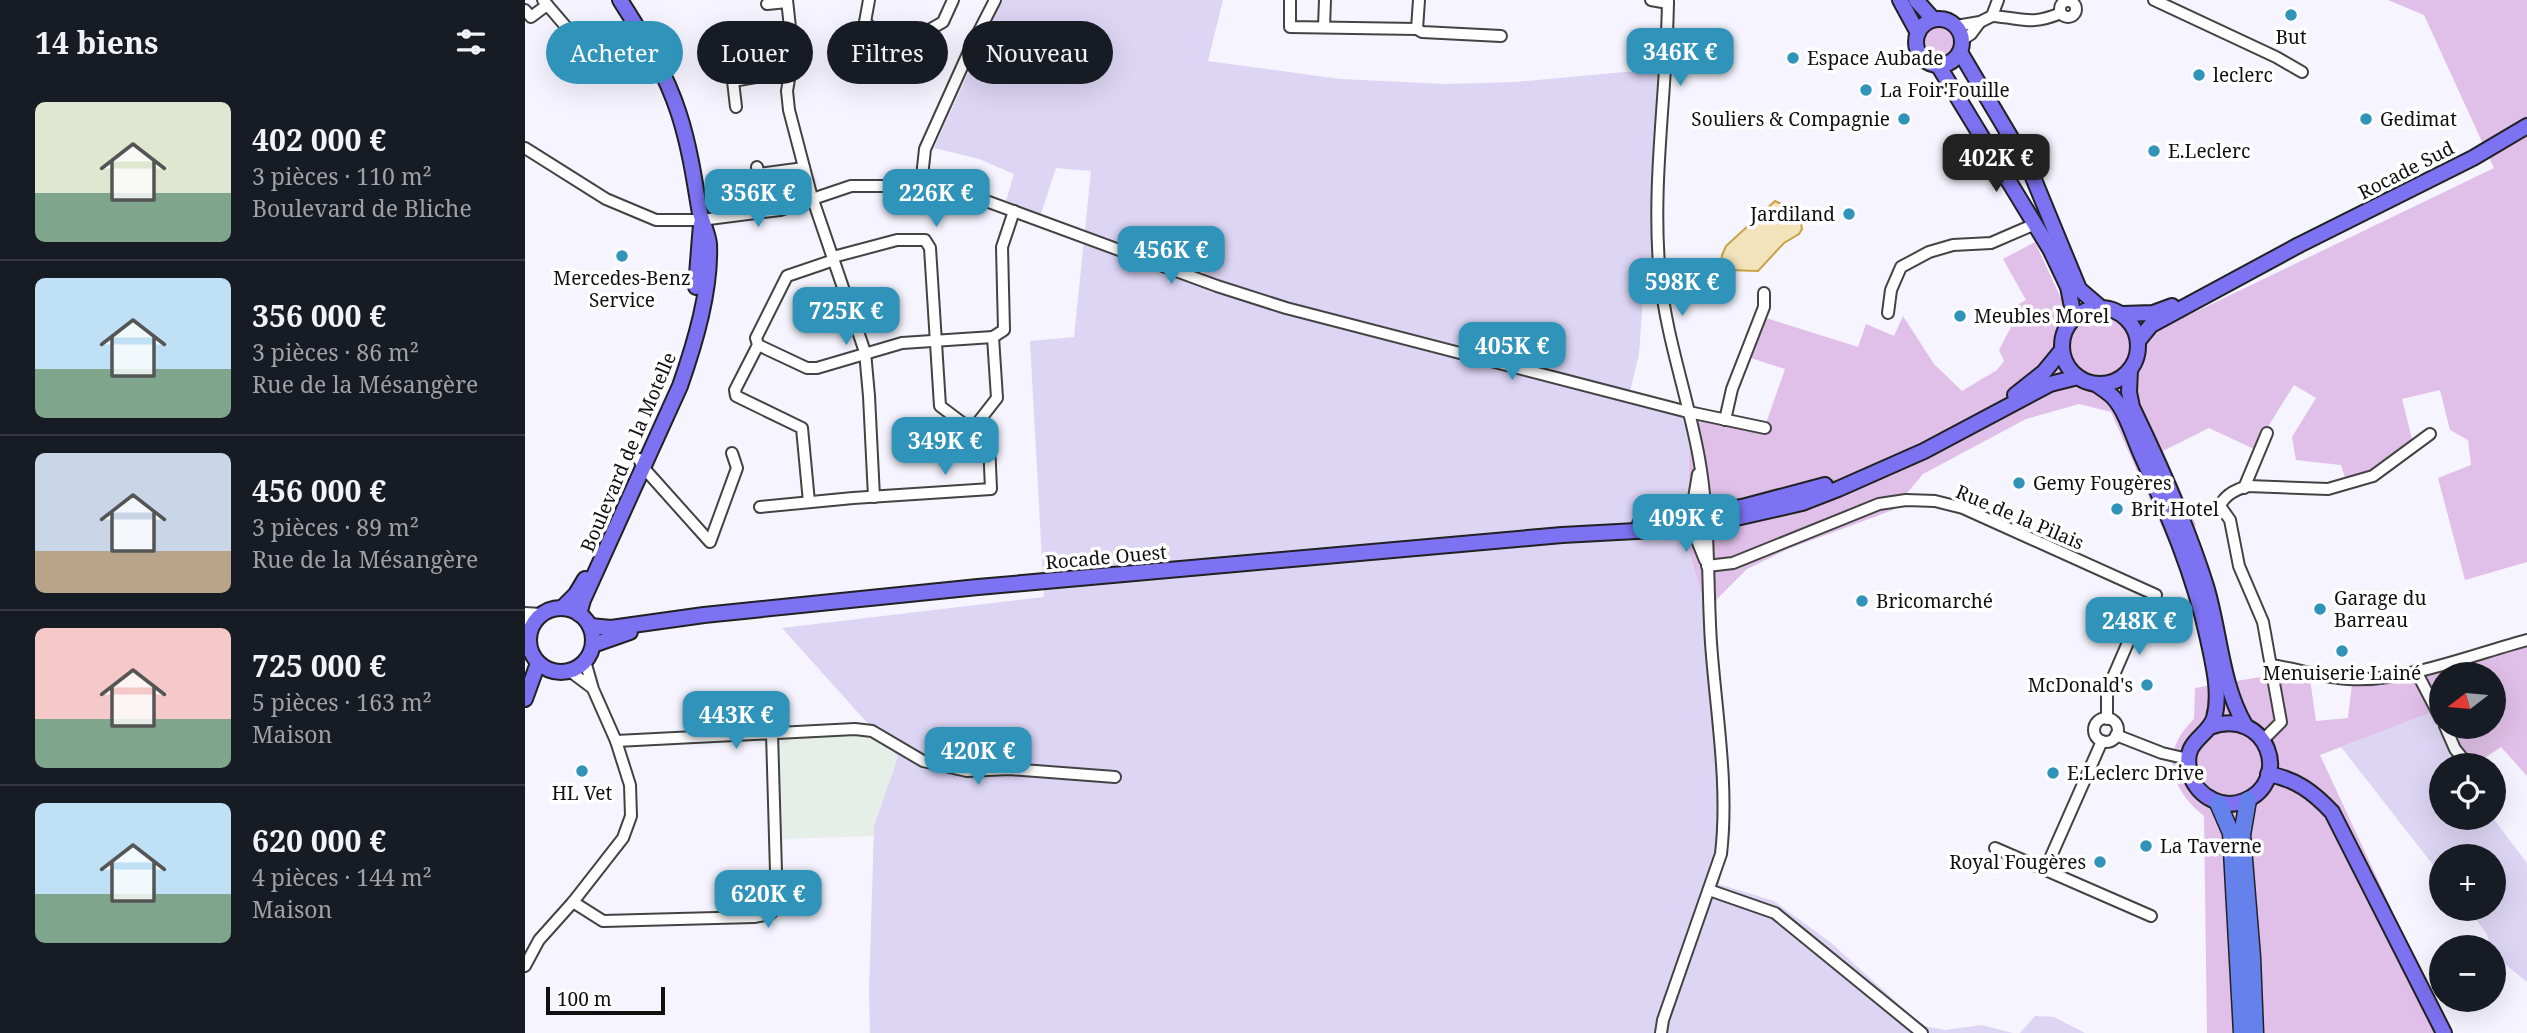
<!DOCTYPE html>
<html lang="fr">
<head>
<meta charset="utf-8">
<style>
  body { margin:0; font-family:"Noto Serif",serif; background:#242831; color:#f1f3f6; height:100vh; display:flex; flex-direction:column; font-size:26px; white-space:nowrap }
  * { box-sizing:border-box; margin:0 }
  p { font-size:23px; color:#9ea1a6 }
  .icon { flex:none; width:38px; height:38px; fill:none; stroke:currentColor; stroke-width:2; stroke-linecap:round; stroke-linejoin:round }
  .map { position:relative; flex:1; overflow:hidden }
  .panel { display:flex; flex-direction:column; background:#171b24; width:525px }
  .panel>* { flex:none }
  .guide { position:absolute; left:21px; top:21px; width:665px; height:63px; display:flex; gap:14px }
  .needle { width:46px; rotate:254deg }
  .buttons { position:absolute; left:1904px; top:662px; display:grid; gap:14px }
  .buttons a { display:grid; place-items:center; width:77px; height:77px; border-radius:50%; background:#171b24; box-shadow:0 7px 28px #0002; font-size:35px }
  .scale { position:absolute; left:21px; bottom:18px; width:119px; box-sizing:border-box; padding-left:7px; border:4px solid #101010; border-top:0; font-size:19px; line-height:24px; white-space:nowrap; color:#101010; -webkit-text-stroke:5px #fff; paint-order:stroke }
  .price { position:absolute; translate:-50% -60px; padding:0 16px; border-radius:14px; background:#2f93ba; color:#fff; font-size:23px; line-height:46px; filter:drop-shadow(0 2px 4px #0008) }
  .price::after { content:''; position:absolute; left:50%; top:42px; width:21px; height:16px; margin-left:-10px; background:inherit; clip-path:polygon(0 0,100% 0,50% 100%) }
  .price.active { background:#222; color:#fff }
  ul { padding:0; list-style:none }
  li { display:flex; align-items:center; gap:21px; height:175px; padding:0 35px }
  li+li { border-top:2px solid #363941 }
  li span { display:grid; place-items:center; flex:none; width:196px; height:140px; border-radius:10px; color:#555 }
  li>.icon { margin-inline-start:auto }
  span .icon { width:84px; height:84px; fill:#fffc; stroke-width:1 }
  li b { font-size:30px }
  h2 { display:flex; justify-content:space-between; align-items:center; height:84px; padding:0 35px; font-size:30px }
  .tag { padding:0 24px; border-radius:32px; background:#171b24; box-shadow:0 7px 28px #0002; font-size:24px; line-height:63px }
  .tag.active { background:#2f93ba; color:#fff }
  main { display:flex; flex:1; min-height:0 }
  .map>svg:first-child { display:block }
</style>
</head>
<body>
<main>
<section class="panel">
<h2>14 biens<svg class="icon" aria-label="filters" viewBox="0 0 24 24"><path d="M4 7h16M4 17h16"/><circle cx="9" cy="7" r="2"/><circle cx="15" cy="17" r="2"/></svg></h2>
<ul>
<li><span style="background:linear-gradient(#dfe7d0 65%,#7fa58c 0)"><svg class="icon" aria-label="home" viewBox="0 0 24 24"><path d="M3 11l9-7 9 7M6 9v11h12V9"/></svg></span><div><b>402 000 €</b><p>3 pièces · 110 m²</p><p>Boulevard de Bliche</p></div></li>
<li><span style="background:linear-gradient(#bfe0f5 65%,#7fa58c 0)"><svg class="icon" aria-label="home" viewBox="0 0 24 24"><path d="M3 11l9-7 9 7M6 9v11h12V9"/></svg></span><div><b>356 000 €</b><p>3 pièces · 86 m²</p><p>Rue de la Mésangère</p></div></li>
<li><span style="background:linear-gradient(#c9d6e8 70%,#b9a48a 0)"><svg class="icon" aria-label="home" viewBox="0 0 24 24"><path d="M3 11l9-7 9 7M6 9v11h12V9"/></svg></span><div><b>456 000 €</b><p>3 pièces · 89 m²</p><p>Rue de la Mésangère</p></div></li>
<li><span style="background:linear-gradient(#f6c9c9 65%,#7fa58c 0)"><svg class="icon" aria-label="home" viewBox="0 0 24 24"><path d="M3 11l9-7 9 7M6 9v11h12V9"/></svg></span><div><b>725 000 €</b><p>5 pièces · 163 m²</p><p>Maison</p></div></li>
<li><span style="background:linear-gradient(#bfe0f5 65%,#7fa58c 0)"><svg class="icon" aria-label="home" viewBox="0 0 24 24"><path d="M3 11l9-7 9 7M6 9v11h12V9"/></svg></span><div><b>620 000 €</b><p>4 pièces · 144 m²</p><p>Maison</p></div></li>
</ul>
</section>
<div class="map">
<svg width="2002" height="1033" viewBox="0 0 2002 1033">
  <rect width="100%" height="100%" fill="#f6f4fe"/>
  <path fill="#e6eee8" d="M344,735l21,12 8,10 -24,69v10l-93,3 -2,-90 3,-7 5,-3 10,-2z"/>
  <g fill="#dcd5f4" fill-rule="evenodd">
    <path d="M476,0h222l-15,61 132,18 105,5 70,-2 143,-13 -5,102h9l2,80 3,45 -24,3 -4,55 -9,38 65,14 34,11 -39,7 -3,120 17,57 13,-2 -2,9 16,222 -12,54 55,17 56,41 93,84 22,4 37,-5 31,8h-1143l-1,-41 5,-166 24,-69 -116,-129 262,-31 -14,-256 44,-4 17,-166 -35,-3 -15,46 -35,-13 8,-27 -35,-15 -45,-11zM624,226l52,4 3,55 -67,-22z"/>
    <path d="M1905,712l31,53h-20v52h51l35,46v119l-33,-27v-8h-4l-3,-13 -20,-26h27v-52h-53v19l-100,-128z"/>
    <path d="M1510,1016l19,1 31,16h-65z"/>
  </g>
  <g fill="#e0bfe8" fill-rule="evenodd">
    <path d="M1863,0h139v562l-62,18 -27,-102 33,-13 -3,-25 -18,-10 -10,-40 -38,9 10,40 12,4 -76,44 -7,-22 -45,-5 -4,-23 24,-39 -22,-13 -40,64 -45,-21 -46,23 33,74 -27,18 -58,-131 -32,-8 -53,15 -103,55 -30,36 -105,39 -41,20 -30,30 -13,3 -17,-58 3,-120 39,-7 36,9 20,-57 -37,-12 18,-39 92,29 8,-23 28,12 9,-20 31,48 28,27 35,-21 7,-9 -5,-11 12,-23 -7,-15 22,-12 -23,-41 32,-17 30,65 97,21 332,-160 -70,-153z"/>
    <circle cx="1414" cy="43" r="17"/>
    <path d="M2002,646v130l-26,-29 -27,18h-13l-32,-52 -109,42 129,278h-242l-3,-217c-34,-27 -45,-64 -10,-97l1,-31 83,-14 32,5 6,42 32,-3 4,-34 45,-3zM1916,674h53v52h-53z"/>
  </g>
  <path fill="#f3e3bb" stroke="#c6a446" stroke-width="2" d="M1250,201l24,11 3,17 -3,5 -15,9 -26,28 -30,-1 -7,-5 1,-10 4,-9z"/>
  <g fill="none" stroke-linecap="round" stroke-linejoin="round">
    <g stroke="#434343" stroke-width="14">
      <g id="minor">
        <path d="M18,0l37,43"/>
        <path d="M262,0l6,55 -6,36 2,19 22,84 54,158 4,44 5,101"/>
        <path d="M344,0l-4,22 8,7 56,1 14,-8 10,-22"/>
        <path d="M765,0v27l127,2"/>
        <path d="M894,0l-2,29 5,3 79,4"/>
        <path d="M1126,0l17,3"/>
        <path d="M1629,0l122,57 26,15"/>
        <circle cx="1543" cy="9" r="8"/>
        <path d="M242,4l20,-2"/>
        <path d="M0,10l6,7 16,-12"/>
        <path d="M1467,16c31,2 38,10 69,-3"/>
        <path d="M1431,26l24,-4 12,-6 6,-16"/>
        <path d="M799,27l1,-27"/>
        <path d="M1437,40l9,-6 9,-12"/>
        <path d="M211,107l-3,-26 58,-10"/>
        <path d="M0,148l81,51 50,21h45l79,-10 71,-24h70l46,8 250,92 69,22 398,103 81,17"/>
        <path d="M232,167l2,7 45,-6"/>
        <path d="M396,186l4,-37 46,-102 24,-47"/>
        <path d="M1363,313l3,-23 10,-23 28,-15 24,-7 38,-2 44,-19"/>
        <path d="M233,345l49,23h10l85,-25 91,-6 11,-7 -2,-83 12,-36"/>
        <path d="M1200,420l7,-31 32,-82v-14"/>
        <path d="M447,430l25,-32 -4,-61"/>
        <path d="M114,459l3,7 68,76 27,-74 -5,-15"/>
        <path d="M1173,474l-7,42 1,12 13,32"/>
        <path d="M1719,488l23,-55"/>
        <path d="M284,502l-7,-74 -66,-32 -1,-6 23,-45 -2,-7 31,-62 47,-16"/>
        <path d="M235,507l93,-9 138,-9 -2,-46 -49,-37 -10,-158 -5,-8h-28l-64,17"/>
        <path d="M1182,566l26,-3 146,-59 27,-4 29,1 28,7 193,87 -8,17 -9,5 -29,67 -3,12v23"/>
        <path d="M0,613l16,1"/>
        <path d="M0,618l6,11"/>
        <path d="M1745,665c26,3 52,13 79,14 53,4 126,-25 178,-39"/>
        <path d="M1891,671l25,48"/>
        <path d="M46,672l20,15"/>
        <circle cx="1581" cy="730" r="12"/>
        <path d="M1920,726l10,23 13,16"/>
        <path d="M1591,735l46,18 26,6"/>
        <path d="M1738,740l18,-18 -18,-100 -24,-56 -9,-46 -10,-14c5,-12 17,-17 28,-20l80,3 45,-13 57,-42"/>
        <path d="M91,741l239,-12 17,2 51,30 44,10 42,-2 106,8"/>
        <path d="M1470,848l156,68"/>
        <path d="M1520,870l57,-129"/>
        <path d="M1184,890l66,23 147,120"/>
        <path d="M48,902l30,19 151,-4 16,-3 7,-7 -5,-174"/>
        <path d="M0,966l14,-26 34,-38 50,-64 8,-22 -1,-31 -14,-44 -23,-52 -8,-28"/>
        <path d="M1136,1033l2,-13 58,-166c8,-70 -5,-141 -10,-211 -4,-62 -1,-124 -12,-185 -11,-61 -33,-121 -39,-182 -9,-91 7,-185 8,-276"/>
      </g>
    </g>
    <g stroke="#212121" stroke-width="18">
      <g id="major">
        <path d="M1375,0l18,33"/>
        <path d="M1391,0l17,19"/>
        <circle cx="1414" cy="42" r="23"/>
        <path d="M1435,52l70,118 49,119 21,18"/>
        <path d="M1413,65l112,184 18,38 6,30"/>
        <path d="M171,287l5,-63"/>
        <circle cx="1575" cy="346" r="38"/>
        <path d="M1597,314l31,-1 19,-7"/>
        <path d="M1613,341l13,-16 148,-80 174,-87 54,-32"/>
        <path d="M1605,370l-1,22 3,15c28,58 55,118 74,179 14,46 15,98 39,139"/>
        <path d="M1571,384c5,4 12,8 17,13 13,14 20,39 28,57 27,60 53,120 67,185 5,24 13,54 6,79 -6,20 -33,22 -24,55 3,12 12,22 23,27 10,5 21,5 31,1 49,-19 24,-95 -34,-74"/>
        <path d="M1490,395l29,-23 18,-22"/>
        <path d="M1115,524l102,-17 83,-22"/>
        <circle cx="36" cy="640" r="32"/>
        <path d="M37,608l14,-14 9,-15"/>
        <path d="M54,614l4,-14 97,-214c15,-43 31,-96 29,-142 -1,-11 -8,-24 -10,-36 -5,-31 -10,-63 -20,-94 -13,-41 -36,-78 -59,-114"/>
        <path d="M65,626l21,2 93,-13 274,-28 584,-52 130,-7 110,-25 36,-14 86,-38 126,-67 28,-7"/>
        <path d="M68,645l37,-13"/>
        <path d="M0,699l13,-36"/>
        <path d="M1743,774c28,5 45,18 64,38l112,221"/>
      </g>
    </g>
    <g stroke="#212121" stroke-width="19">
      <g id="highway">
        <path d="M1723,800l-6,35 10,122 3,76"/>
        <path d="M1693,803l13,30 11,200"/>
      </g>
    </g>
    <use href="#minor" stroke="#fff" stroke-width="10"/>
    <use href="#major" stroke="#7d72f1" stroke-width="14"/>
    <use href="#highway" stroke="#6481ec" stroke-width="16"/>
  </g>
  <g fill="#2f93ba" stroke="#fff" stroke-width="2.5">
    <circle cx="1766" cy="15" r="7"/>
    <circle cx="1268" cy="58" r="7"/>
    <circle cx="1674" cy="75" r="7"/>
    <circle cx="1341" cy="90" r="7"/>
    <circle cx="1379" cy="119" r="7"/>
    <circle cx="1841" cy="119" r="7"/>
    <circle cx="1629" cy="151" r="7"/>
    <circle cx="1324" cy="214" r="7"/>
    <circle cx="97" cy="256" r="7"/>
    <circle cx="1435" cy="316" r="7"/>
    <circle cx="1494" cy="483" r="7"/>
    <circle cx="1592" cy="509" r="7"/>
    <circle cx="1337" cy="601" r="7"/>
    <circle cx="1795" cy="609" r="7"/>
    <circle cx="1817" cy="651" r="7"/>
    <circle cx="1622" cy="685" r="7"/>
    <circle cx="57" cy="771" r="7"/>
    <circle cx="1528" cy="773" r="7"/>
    <circle cx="1621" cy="846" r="7"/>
    <circle cx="1575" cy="862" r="7"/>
  </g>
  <g text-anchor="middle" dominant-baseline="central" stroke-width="7" stroke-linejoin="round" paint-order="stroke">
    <g font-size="19" fill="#101010" stroke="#fff" text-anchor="start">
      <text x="1766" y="37" text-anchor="middle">But</text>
      <text x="1282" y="58">Espace Aubade</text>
      <text x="1688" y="75">leclerc</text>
      <text x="1355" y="90">La Foir'Fouille</text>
      <text x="1365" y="119" text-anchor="end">Souliers &amp; Compagnie</text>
      <text x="1855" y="119">Gedimat</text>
      <text x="1643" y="151">E.Leclerc</text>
      <text x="1310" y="214" text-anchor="end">Jardiland</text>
      <text x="97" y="278" text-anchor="middle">Mercedes-Benz<tspan x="97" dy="22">Service</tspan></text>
      <text x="1449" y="316">Meubles Morel</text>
      <text x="1508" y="483">Gemy Fougères</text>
      <text x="1606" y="509">Brit Hotel</text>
      <text x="1809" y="598">Garage du<tspan x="1809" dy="22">Barreau</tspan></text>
      <text x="1351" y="601">Bricomarché</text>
      <text x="1817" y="673" text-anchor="middle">Menuiserie Lainé</text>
      <text x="1608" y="685" text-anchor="end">McDonald's</text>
      <text x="1542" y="773">E.Leclerc Drive</text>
      <text x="57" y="793" text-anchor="middle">HL Vet</text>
      <text x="1635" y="846">La Taverne</text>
      <text x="1561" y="862" text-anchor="end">Royal Fougères</text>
    </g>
    <g font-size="19" fill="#101010" stroke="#fff">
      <text transform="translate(1881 170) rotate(-27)">Rocade Sud</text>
      <text transform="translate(103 452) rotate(-67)">Boulevard de la Motelle</text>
      <text transform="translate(1495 517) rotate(23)">Rue de la Pilais</text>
      <text transform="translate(581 557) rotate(-5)">Rocade Ouest</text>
    </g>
  </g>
</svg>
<div class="buttons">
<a><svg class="needle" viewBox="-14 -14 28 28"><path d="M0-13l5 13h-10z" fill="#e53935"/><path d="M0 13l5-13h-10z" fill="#9ea1a6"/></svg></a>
<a><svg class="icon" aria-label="locate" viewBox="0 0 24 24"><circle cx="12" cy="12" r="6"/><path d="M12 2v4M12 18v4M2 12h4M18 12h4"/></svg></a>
<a>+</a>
<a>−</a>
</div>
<div class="scale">100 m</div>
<b class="price" style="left:1155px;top:88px">346K €</b>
<b class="price active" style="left:1471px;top:194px">402K €</b>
<b class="price" style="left:233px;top:229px">356K €</b>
<b class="price" style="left:411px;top:229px">226K €</b>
<b class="price" style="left:646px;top:286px">456K €</b>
<b class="price" style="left:1157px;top:318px">598K €</b>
<b class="price" style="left:321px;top:347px">725K €</b>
<b class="price" style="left:987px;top:382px">405K €</b>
<b class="price" style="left:420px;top:477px">349K €</b>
<b class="price" style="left:1161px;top:554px">409K €</b>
<b class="price" style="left:1614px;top:657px">248K €</b>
<b class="price" style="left:211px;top:751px">443K €</b>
<b class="price" style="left:453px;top:787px">420K €</b>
<b class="price" style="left:243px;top:930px">620K €</b>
<div class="guide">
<a class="tag active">Acheter</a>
<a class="tag">Louer</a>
<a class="tag">Filtres</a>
<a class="tag">Nouveau</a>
</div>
</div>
</main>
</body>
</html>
